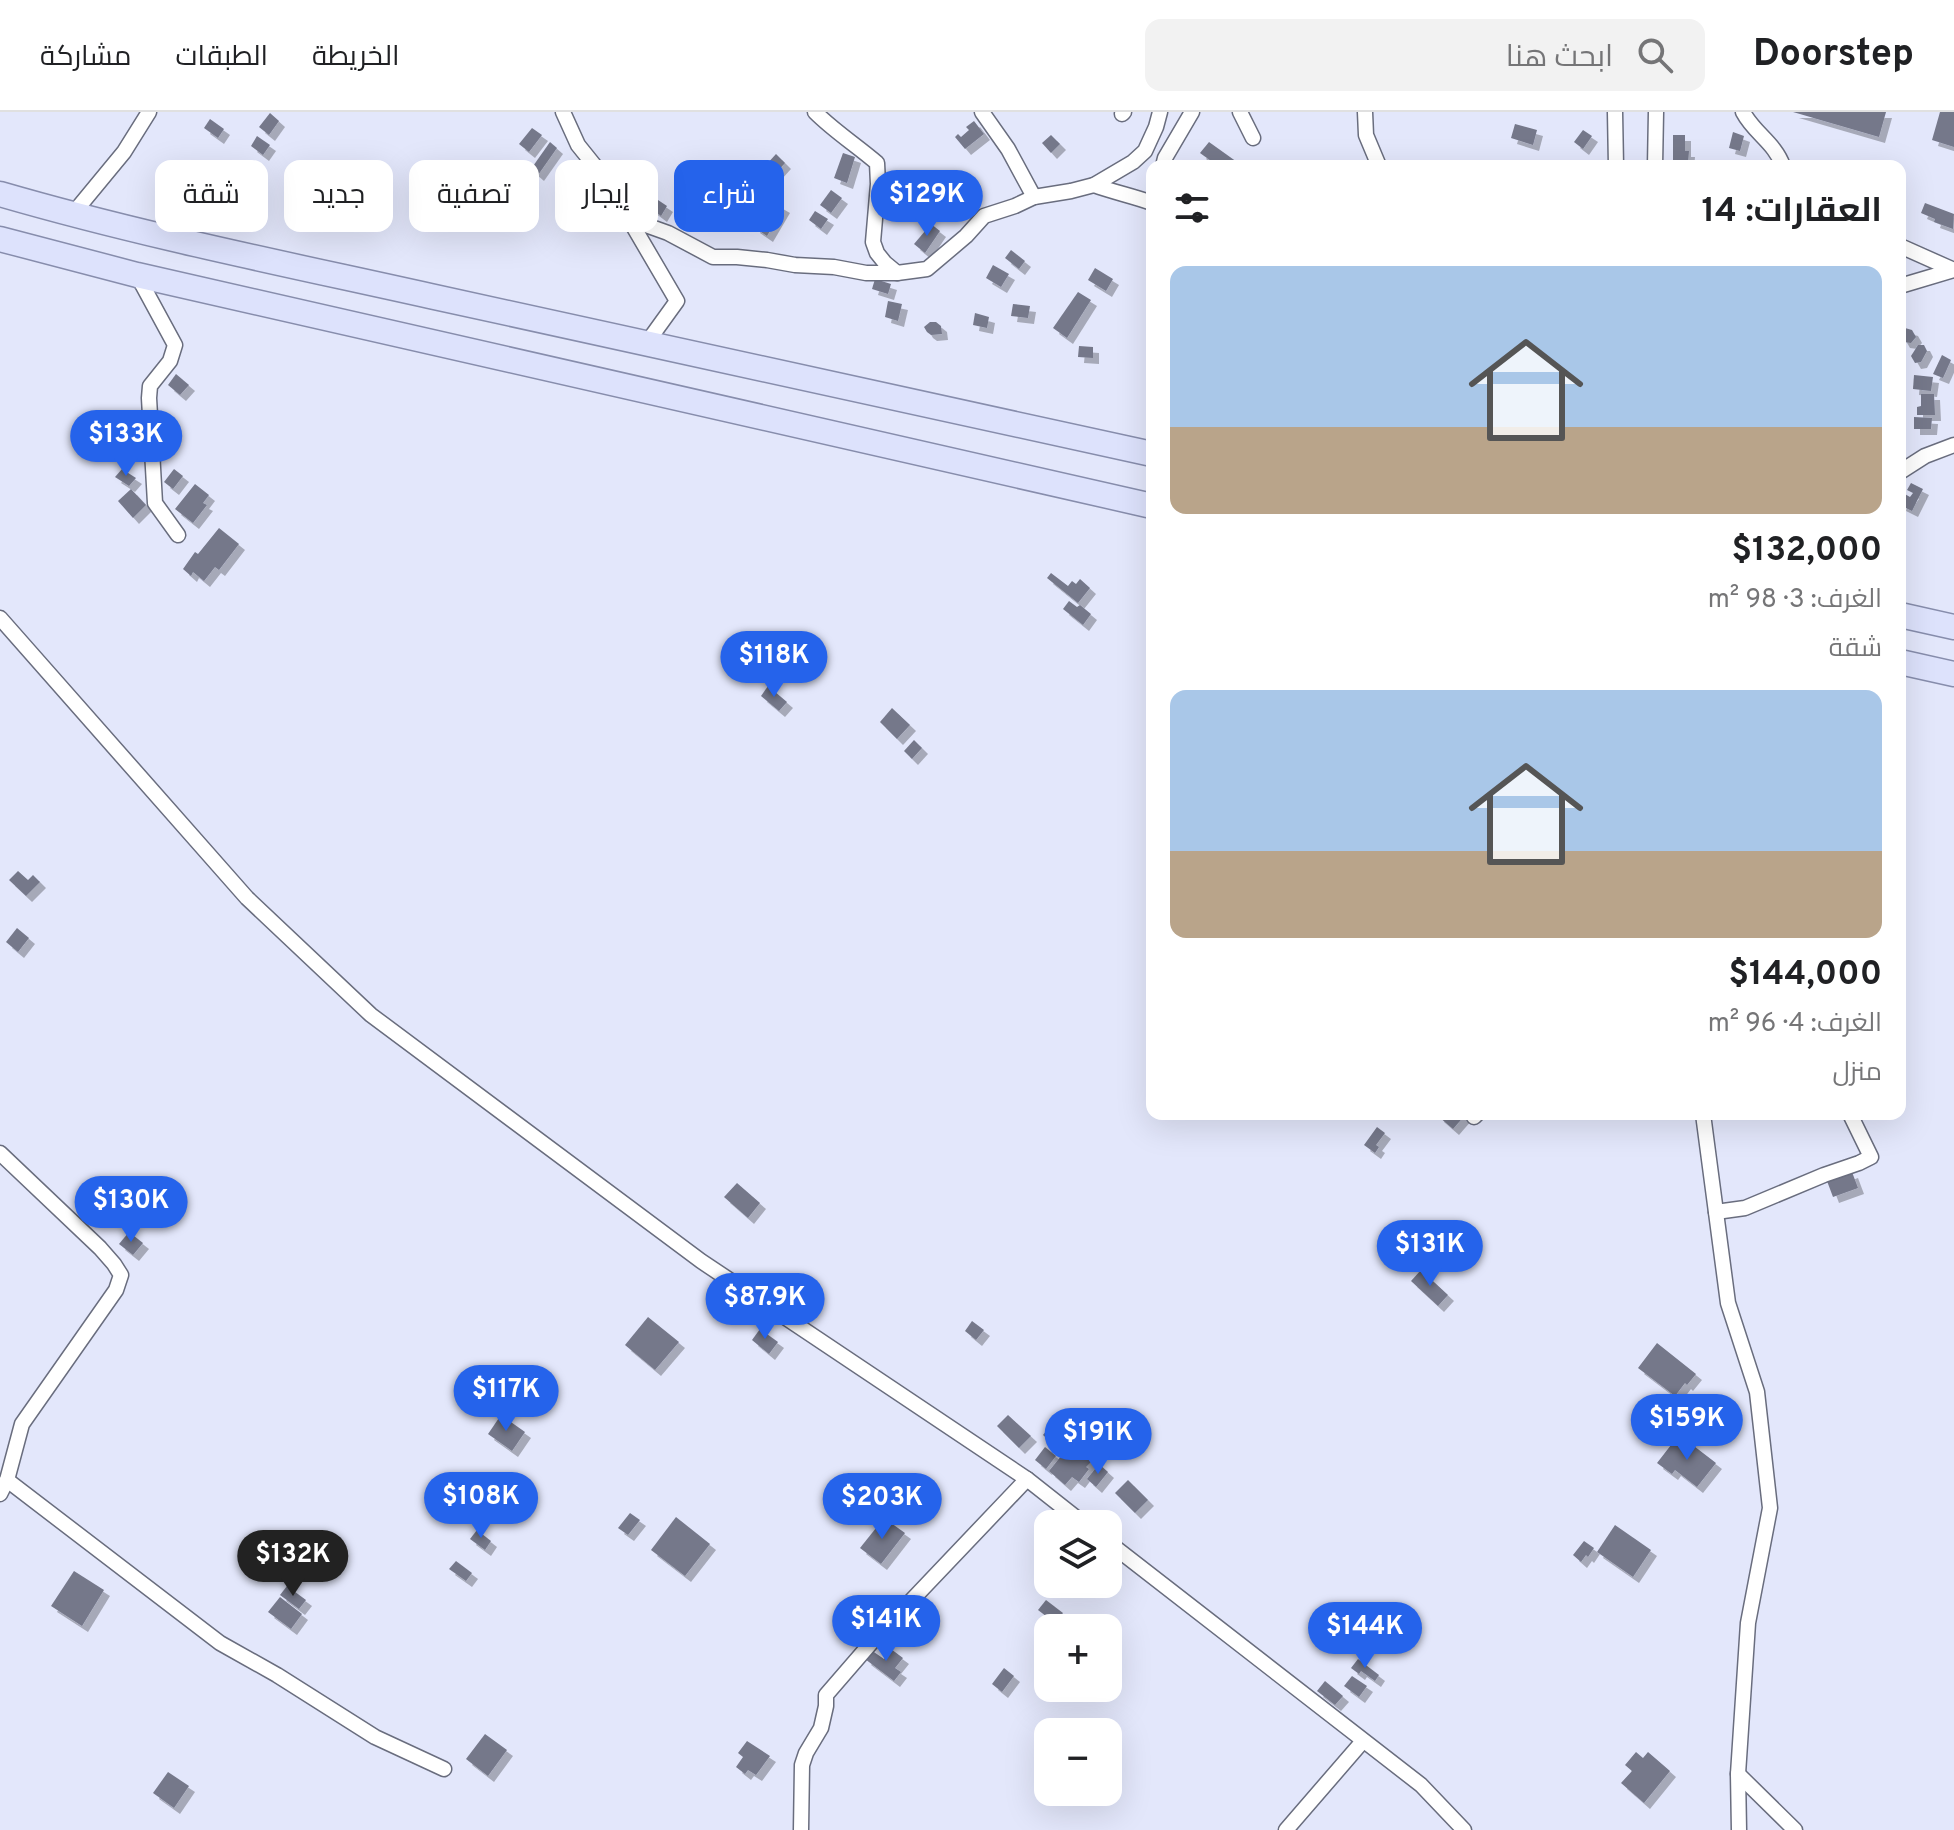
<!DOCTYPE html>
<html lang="ar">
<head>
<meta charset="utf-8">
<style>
  body { margin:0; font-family:Overpass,Cairo,sans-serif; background:#f2f2f2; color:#202124; direction:rtl; height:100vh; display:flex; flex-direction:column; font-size:30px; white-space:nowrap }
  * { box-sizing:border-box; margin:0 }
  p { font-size:26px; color:#757577 }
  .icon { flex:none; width:44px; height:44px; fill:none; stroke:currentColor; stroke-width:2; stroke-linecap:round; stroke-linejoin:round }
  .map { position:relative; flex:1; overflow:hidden; direction:ltr }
  .sheet { position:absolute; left:1146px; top:48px; width:760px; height:960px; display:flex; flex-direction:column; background:#fff; border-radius:16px; box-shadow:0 8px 32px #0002; direction:rtl }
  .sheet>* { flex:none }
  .hud { position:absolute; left:24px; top:48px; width:760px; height:72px; direction:rtl; display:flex; gap:16px }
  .buttons { position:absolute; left:1034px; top:1398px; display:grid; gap:16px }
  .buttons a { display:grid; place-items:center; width:88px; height:88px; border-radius:16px; background:#fff; box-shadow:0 8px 32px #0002; font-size:40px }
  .price { position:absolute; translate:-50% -68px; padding:0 18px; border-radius:28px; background:#2563eb; color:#fff; font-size:26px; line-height:52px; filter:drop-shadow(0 2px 4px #0008) }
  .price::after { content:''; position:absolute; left:50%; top:48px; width:24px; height:18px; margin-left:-12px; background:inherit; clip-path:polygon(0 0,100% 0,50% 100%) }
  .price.current { background:#222; color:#fff }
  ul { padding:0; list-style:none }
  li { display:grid; align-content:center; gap:16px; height:424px; padding:0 24px }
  li span { display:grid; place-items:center; height:248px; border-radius:16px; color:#555 }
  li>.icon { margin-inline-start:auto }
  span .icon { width:144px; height:144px; fill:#fffc; stroke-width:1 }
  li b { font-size:34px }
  h2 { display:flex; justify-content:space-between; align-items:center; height:96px; padding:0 24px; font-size:34px }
  .pill { padding:0 28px; border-radius:16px; background:#fff; box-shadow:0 8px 32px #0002; font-size:28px; line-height:72px }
  .pill.current { background:#2563eb; color:#fff }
  header { display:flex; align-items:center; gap:48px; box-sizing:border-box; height:112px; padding:0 40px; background:#fff; border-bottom:2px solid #e0e0e0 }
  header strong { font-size:38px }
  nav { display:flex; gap:44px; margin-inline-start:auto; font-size:28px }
  .search { width:560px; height:72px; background:#f2f2f2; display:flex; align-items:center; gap:20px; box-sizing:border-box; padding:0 28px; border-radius:16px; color:#757577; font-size:30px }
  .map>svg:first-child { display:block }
</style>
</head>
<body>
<header>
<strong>Doorstep</strong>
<div class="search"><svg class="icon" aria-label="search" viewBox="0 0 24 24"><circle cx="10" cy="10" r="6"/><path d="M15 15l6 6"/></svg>ابحث هنا</div>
<nav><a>الخريطة</a><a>الطبقات</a><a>مشاركة</a></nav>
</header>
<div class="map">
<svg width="1954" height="1718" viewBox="0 0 1954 1718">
  <defs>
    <filter id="shadow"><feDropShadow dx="6" dy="6" stdDeviation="0" flood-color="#0004"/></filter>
  </defs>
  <rect width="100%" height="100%" fill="#e3e7fb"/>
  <g fill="#75788a" filter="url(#shadow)">
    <path d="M1793,0h93l-7,25z"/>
    <path d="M1940,0h14v35l-22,-7z"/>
    <path d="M270,1l9,8 -10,14 -10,-8z"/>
    <path d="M210,7l14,10 -6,9 -14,-10z"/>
    <path d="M974,9l10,13 -19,15 -10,-12 3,-3 3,3 8,-7 -3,-3z"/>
    <path d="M1515,12l22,6 -4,15 -22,-7z"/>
    <path d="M532,16l10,7 -13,17 -10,-8z"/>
    <path d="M1583,18l9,6 -9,13 -9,-7z"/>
    <path d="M1733,20l11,4 -4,15 -11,-3z"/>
    <path d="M1051,23l9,9 -9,9 -9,-10z"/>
    <path d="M1673,23h12v16h4l-1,12h-15z"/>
    <path d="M257,24l13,9 -7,10 -12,-9z"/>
    <path d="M550,30l7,6 -19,27 -7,-6z"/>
    <path d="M1209,30l28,20 -3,4h-16l-18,-13z"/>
    <path d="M843,41l12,4 -8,26 -13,-5z"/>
    <path d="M776,42l9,9 -10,11 -9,-9z"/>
    <path d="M704,57l22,10 -4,9 -22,-10z"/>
    <path d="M908,61l13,8 -17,27 -11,-7z"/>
    <path d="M512,68l15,11 -7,9 -15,-11z"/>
    <path d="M963,70l9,6 -9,15 -9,-6z"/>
    <path d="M831,78l11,8 -11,15 -11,-8z"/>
    <path d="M694,81l12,8 -7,11 -12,-9z"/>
    <path d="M655,86l12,8 -6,10 -12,-9z"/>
    <path d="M770,87l14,8 -17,29 -13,-9z"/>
    <path d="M1925,91l29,11 -1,15 -19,-7 1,-3 -14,-6z"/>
    <path d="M815,99l13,8 -7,10 -12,-9z"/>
    <path d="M931,112l9,7 -15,22 -11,-9z"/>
    <path d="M1011,138l14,11 -6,8 -14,-11z"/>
    <path d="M993,153l16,9 -8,13 -15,-9z"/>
    <path d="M1095,156l18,11 -7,12 -18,-11z"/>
    <path d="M875,167l16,5 -3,10 -16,-5z"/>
    <path d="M1078,180l13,8 -24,38 -14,-10z"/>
    <path d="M888,189l14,3 -4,17 -13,-4z"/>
    <path d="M1013,192l17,2 -2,12 -17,-2z"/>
    <path d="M975,201l14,4 -2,11 -14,-3z"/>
    <path d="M930,210h6l5,4 1,8 -11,1 -4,-3 -3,-5z"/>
    <path d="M1905,216l7,2 4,7 -5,6 -7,-1 -4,-7z"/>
    <path d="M1918,233h6l3,6 -6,11 -6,1 -4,-7z"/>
    <path d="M1079,234l14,1v11l-15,-1z"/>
    <path d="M1942,243l9,5 -8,18 -10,-4z"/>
    <path d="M176,262l13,11 -9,10 -12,-10z"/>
    <path d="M1914,263l19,2 -2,14 -18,-2z"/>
    <path d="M1921,282h13l1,21h-18v-8l4,-1z"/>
    <path d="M1914,305l18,1 -1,11h-17z"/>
    <path d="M122,357l14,9 -7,8 -14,-9z"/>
    <path d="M174,357l9,7 -10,13 -9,-7z"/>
    <path d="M1911,371l12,6 -11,22 -12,-6 3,-12 7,4 3,-4 -6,-3z"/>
    <path d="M195,372l14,11 -6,8 4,2 -14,18 -18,-14z"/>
    <path d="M131,377l15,16 -13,13 -15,-17z"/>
    <path d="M219,416l20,16 -20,26 -4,-3 -11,14 -11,-9 -2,4 -8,-7 12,-17 3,2z"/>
    <path d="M1051,461l17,13 4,-5 4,3 4,-5 10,9 -12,15 -31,-25z"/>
    <path d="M1069,489l8,6 3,-2 11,9 -8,11 -20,-16z"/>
    <path d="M768,574l19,16 -8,9 -18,-15z"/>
    <path d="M892,596l18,17 -13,14 -17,-17z"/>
    <path d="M914,628l8,8 -10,11 -8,-8z"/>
    <path d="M18,759l10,9 5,-5 7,7 -14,14 -17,-16z"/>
    <path d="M17,816l12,10 -11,14 -12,-10z"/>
    <path d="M1439,1002h27l-13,15 -15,-13z"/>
    <path d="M1377,1015l8,6 -9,12 3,2 -4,6 -11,-8z"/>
    <path d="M1852,1060l6,16 -25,9 -6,-16z"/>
    <path d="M737,1071l23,20 -12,15 -24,-21z"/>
    <path d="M129,1120l14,11 -10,12 -14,-11z"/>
    <path d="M1421,1158l27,25 -10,11 -27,-25z"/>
    <path d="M648,1205l31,25 -24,28 -30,-25z"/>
    <path d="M972,1209l12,9 -8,10 -11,-9z"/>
    <path d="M760,1217l18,13 -9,12 -17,-14z"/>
    <path d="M1657,1231l39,31 -9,11 -2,-2 -10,13 -37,-28z"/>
    <path d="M1075,1296l33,27 -13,15 -9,-7 9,-11 -16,-13 -11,13 3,2 -6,6 -10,-8z"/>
    <path d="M501,1303l24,17 -13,19 -24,-17z"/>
    <path d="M1008,1303l23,21 -12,12 -22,-22z"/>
    <path d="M1048,1317l15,12 -5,7 -15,-13z"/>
    <path d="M1690,1331l26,20 -19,24 -22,-17 -3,4 -15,-11 14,-18z"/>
    <path d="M1071,1332l21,17 -6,6 3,2 -10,13 -7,-5 -7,8 -16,-14z"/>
    <path d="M1045,1335l11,9 -10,13 -11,-9z"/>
    <path d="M1099,1352l9,8 -12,15 -9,-8z"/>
    <path d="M1128,1368l20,20 -13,13 -20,-20z"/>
    <path d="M630,1401l10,7 -12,15 -10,-7z"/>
    <path d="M676,1405l34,27 -25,32 -34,-26z"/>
    <path d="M884,1406l21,15 -24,31 -21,-16z"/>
    <path d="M1615,1413l36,25 -18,27 -36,-25z"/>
    <path d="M477,1418l14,11 -6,9 -15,-11z"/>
    <path d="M1584,1429l10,7 -6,9 -2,-2 -5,7 -8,-7z"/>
    <path d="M456,1449l16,12 -6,8 -17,-12z"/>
    <path d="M74,1459l30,19 -22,36 -31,-20z"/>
    <path d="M287,1474l19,14 -7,9 -19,-14z"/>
    <path d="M280,1485l22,17 -11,15 -23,-17z"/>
    <path d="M1046,1488l17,13 -8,10 -17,-13z"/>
    <path d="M891,1537l12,9 -8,10 6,4 -7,9 -29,-22 6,-9 13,9z"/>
    <path d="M1358,1547l21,16 -4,6 -14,-10 -2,3 -8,-6z"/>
    <path d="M1004,1556l10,8 -12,16 -10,-8z"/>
    <path d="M1352,1564l15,10 -8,11 -15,-11z"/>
    <path d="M1325,1569l18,15 -8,9 -18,-14z"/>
    <path d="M485,1622l22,16 -19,26 -22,-17z"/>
    <path d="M747,1629l23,15 -14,19 -8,-5 -3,4 -9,-7 7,-10 -5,-4z"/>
    <path d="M1636,1640l7,6 5,-6 22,19 -26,32 -23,-20 11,-12 -7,-6z"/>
    <path d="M168,1660l21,14 -15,22 -21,-15z"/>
  </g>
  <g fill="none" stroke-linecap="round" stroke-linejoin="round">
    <g stroke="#696d7e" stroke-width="17">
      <g id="street">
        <path d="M563,0l15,33 37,46 14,28 39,14 45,24h24l30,3 28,5 39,2 32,6h31l30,-4 39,-33 18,-20 31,-10 19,-9 37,-6 23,-6 39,-23 12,-11 11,-24 4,-15"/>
        <path d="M815,0c19,19 41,33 62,51l1,21 -5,58 4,11 8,10 12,10"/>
        <path d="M982,0l26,37 26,48"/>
        <path d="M1240,0l13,26"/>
        <path d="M1365,0l1,23 13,31"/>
        <path d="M1615,0l1,54"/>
        <path d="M1743,0c11,21 32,31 40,54"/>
        <path d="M1122,2l2,-2"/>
        <path d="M1163,54l2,-8 27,-46"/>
        <path d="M1655,54l1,-54"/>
        <path d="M1094,73c19,7 39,11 58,18"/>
        <path d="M72,103l52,-63 25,-40"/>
        <path d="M629,107l48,82 -31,43"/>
        <path d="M1900,134l54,24"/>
        <path d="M137,163l38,70 -5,16 -20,25 -1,12 6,105 23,32"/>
        <path d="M1900,174l54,-16"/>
        <path d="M1900,360l25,-16 29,-11"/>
        <path d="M0,506l247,280 124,117 330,246 326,218 57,45"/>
        <path d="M1703,1002l25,189 29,89 13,116 -22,115 -10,151 1,56"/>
        <path d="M1474,1005l3,-3"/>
        <path d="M0,1041l100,95 14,16 7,11 -5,15 -94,134 -15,56 -7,14"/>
        <path d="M1716,1100l29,-4 79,-33 35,-12 12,-6 -21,-43"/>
        <path d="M7,1368l213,163 57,32 98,62 69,32"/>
        <path d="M1108,1430l313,243 43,45"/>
        <path d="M1738,1662l57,56"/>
        <path d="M801,1718l1,-65 4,-12 15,-25 5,-22v-11l45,-52 156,-164"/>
        <path d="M1286,1718l77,-89"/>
      </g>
    </g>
    <g stroke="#878dac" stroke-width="27">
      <g id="primary">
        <path d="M0,82c141,41 286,70 430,102 240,54 481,106 722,158"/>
        <path d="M0,127l137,36 1015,231"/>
        <path d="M1900,503l54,12"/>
        <path d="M1900,550l54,12"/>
      </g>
    </g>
    <use href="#street" stroke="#fff" stroke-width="14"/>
    <use href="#primary" stroke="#dde2fc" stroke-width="24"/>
  </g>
</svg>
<div class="buttons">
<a><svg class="icon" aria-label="layers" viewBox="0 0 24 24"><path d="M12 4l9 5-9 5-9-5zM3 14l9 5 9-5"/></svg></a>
<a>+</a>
<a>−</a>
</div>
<b class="price" style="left:927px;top:126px">$129K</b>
<b class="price" style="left:126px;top:366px">$133K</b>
<b class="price" style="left:774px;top:587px">$118K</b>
<b class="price" style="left:131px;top:1132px">$130K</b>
<b class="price" style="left:1430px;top:1176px">$131K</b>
<b class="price" style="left:765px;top:1229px">$87.9K</b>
<b class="price" style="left:506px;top:1321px">$117K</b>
<b class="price" style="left:1687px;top:1350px">$159K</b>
<b class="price" style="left:1098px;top:1364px">$191K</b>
<b class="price" style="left:481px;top:1428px">$108K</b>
<b class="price" style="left:882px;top:1429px">$203K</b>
<b class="price current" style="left:293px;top:1486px">$132K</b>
<b class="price" style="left:886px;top:1551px">$141K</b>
<b class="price" style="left:1365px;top:1558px">$144K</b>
<div class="hud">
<a class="pill current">شراء</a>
<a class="pill">إيجار</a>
<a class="pill">تصفية</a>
<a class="pill">جديد</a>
<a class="pill">شقة</a>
</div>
<section class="sheet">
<h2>العقارات: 14<svg class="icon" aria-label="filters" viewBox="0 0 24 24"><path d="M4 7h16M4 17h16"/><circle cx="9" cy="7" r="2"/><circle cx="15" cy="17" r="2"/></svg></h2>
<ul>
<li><span style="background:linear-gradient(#a9c7e8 65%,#b9a48a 0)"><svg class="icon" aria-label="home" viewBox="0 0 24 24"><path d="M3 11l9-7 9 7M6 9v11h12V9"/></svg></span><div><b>$132,000</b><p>الغرف: 3 · 98 m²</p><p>شقة</p></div></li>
<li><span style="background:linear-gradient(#a9c7e8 65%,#b9a48a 0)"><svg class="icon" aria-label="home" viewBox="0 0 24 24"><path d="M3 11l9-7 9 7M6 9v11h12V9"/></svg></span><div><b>$144,000</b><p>الغرف: 4 · 96 m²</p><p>منزل</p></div></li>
</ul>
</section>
</div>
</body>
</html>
